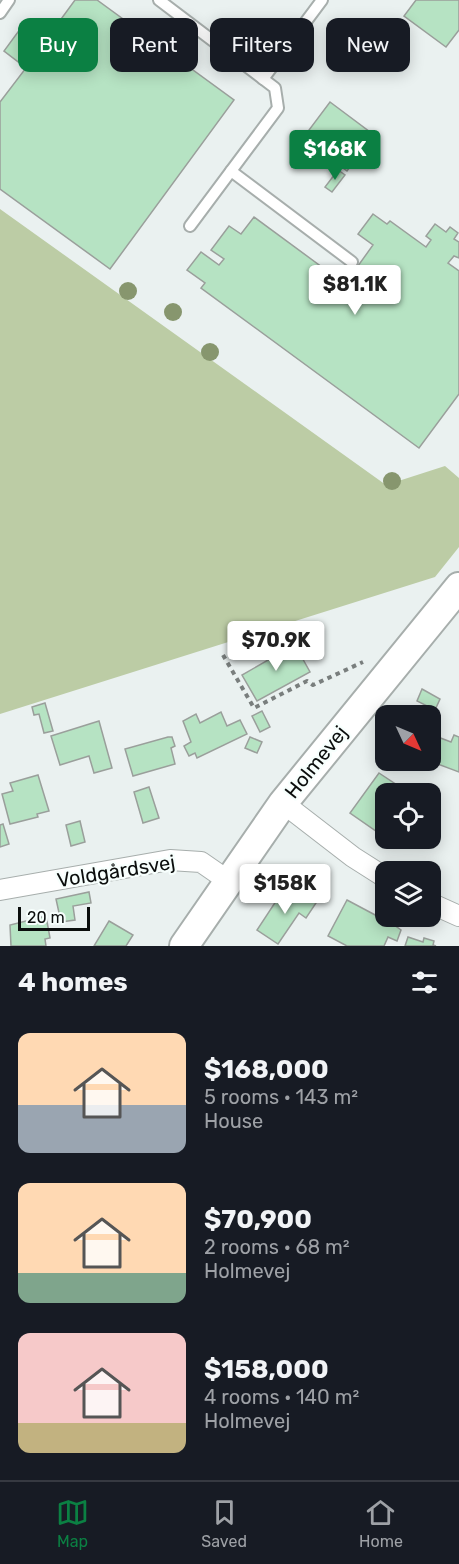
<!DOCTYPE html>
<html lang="en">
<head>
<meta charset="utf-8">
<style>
  body { margin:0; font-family:Rubik,sans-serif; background:#20242c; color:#f1f3f6; height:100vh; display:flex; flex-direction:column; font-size:22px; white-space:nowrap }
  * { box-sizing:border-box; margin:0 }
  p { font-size:20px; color:#9ea1a6 }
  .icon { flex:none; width:33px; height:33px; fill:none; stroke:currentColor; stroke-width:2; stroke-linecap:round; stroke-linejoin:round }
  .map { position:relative; height:946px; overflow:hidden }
  .side { display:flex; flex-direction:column; background:#171b24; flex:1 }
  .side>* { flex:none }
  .hud { position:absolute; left:18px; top:18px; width:423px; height:54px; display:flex; gap:12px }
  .needle { width:39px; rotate:134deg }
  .controls { position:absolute; left:375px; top:705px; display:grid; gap:12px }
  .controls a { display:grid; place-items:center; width:66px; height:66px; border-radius:12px; background:#171b24; box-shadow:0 3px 15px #0003; font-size:30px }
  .scale { position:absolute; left:18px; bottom:15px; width:72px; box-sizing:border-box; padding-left:6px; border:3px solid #0b0e0d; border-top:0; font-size:16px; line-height:21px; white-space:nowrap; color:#0b0e0d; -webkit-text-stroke:4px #f7fffd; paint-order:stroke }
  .price { position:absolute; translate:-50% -51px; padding:0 14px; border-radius:6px; background:#fff; color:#222; font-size:20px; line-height:39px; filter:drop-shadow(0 2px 3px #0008) }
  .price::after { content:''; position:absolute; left:50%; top:36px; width:18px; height:14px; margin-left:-9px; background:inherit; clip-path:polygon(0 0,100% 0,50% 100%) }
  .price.on { background:#0b8043; color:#fff }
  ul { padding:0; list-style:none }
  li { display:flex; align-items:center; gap:18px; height:150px; padding:0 18px }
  li span { display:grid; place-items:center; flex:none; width:168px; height:120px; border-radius:12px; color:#555 }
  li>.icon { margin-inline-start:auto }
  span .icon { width:72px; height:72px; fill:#fffc; stroke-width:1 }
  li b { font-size:26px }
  h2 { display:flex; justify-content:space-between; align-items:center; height:72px; padding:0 18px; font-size:26px }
  .chip { padding:0 21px; border-radius:12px; background:#171b24; box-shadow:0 3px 15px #0003; font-size:21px; line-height:54px }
  .chip.on { background:#0b8043; color:#fff }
  .dock { display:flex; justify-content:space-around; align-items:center; height:84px; border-top:2px solid #363941; background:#171b24; font-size:16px; color:#9ea1a6 }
  .dock a { display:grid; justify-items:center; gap:3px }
  .dock .on { color:#0b8043 }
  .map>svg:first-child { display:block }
</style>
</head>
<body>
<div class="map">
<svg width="459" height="946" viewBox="0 0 459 946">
  <rect width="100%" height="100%" fill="#eaf1f0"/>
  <path fill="#bccca5" d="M0,209l386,276 59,-19 14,12v69l-24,30 -435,137z"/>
  <g fill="#b6e3c3" stroke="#9a9f9b" stroke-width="1.5">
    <path d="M75,0h22l137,100 -124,169 -110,-80v-87l26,-34 -22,-17 22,-30 22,16z"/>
    <path d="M416,0h43v30l-13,17 -42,-31z"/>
    <path d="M330,102l44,33 -27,36 -44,-33z"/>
    <path d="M338,170l7,5 -13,17 -7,-5z"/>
    <path d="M373,214l14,10 3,-3 36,26 5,-7 -5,-4 9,-12 11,8 4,-5 8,6 -4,6 5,3v16l-5,-2 -6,7 11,8v123l-40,54 -218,-160 4,-5 -18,-13 14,-18 18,13 5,-6 -13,-9 18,-24 12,8 13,-17 91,67 28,-39 -15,-11z"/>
    <path d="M276,643l5,10 14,-8 15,27 -53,29 -15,-26 28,-16 -5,-10z"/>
    <path d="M422,689l18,10 -5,11 -18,-9z"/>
    <path d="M45,703l8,28 -9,2 -5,-19 -5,1 -2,-8z"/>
    <path d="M262,711l8,16 -10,5 -8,-16z"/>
    <path d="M221,712l6,14 13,-6 7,14 -50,24 -2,-5 -6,3 -5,-10 7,-4 -8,-21 13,-7 4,9z"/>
    <path d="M99,721l13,47 -18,5 -5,-17 -29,9 -9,-29z"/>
    <path d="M430,734l21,8 3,-7 5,2v35l-32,-12h3z"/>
    <path d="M168,737h4l3,9 -4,2 4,16 -42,12 -8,-27z"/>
    <path d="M250,737l12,5 -5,11 -12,-5z"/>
    <path d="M379,773l18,12 -6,9h-5v44l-36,-25z"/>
    <path d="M38,775l11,36 -12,3 1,3 -28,7 -8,-30 11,-3 -3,-8z"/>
    <path d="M149,787l10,31 -16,5 -9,-31z"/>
    <path d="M80,821l5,21 -14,4 -5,-21z"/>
    <path d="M3,824l6,20 -9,3v-22z"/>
    <path d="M284,889l18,12 5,-8 11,7 -12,18 -7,-5 -21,31 -21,-14z"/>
    <path d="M89,892l2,11 -18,3 2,14 -14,2 -5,-23z"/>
    <path d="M347,900l47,25 7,5 -4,11 -9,-4 -4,9h-37l-19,-10z"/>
    <path d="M46,916l4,22 -5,1 1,7h-35l-1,-21z"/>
    <path d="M109,921l24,14 -7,11h-32z"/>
    <path d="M408,937l15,5 1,-4 10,3 -1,4 3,1h-31z"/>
  </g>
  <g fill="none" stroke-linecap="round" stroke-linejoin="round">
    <g stroke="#a7aeac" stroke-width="14">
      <g id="lane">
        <path d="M159,0l116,88 3,20 -88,118"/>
        <path d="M0,13l9,-13"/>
        <path d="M263,79l59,-79"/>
        <path d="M231,171l121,91"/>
      </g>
    </g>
    <g stroke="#a7aeac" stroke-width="22">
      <g id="street">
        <path d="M283,803l70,54 33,21"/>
        <path d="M0,890l170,-30 31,2 26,18"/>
        <path d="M430,903l29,13"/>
      </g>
    </g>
    <g stroke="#a7aeac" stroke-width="32">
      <path id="secondary" d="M184,946l99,-143 176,-216"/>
    </g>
    <path stroke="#797e7d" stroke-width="4" stroke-dasharray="4.5 4.5" stroke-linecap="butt" d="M223,655l31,53 53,-27 6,4 50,-23"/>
    <use href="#lane" stroke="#fff" stroke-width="10"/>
    <use href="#street" stroke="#fff" stroke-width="20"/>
    <use href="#secondary" stroke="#fff" stroke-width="28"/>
  </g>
  <g fill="#87966e">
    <circle cx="128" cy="291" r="9"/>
    <circle cx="173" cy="312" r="9"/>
    <circle cx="210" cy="352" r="9"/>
    <circle cx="392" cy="481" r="9"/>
  </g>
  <g text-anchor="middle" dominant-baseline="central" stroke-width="4.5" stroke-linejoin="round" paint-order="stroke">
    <g font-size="20" fill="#0b0e0d" stroke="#f7fffd">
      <text transform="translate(316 762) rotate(-51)">Holmevej</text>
      <text transform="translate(116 871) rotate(-9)">Voldgårdsvej</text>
    </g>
  </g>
</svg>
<div class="controls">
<a><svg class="needle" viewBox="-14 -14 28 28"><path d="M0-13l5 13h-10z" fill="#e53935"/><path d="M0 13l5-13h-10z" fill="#9ea1a6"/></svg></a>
<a><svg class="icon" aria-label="locate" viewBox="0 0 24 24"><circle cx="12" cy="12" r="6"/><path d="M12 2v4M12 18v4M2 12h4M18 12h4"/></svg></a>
<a><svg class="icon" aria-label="layers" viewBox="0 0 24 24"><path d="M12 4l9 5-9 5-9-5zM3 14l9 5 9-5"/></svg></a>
</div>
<div class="scale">20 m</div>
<b class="price on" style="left:335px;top:181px">$168K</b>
<b class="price" style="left:355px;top:316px">$81.1K</b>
<b class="price" style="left:276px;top:672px">$70.9K</b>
<b class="price" style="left:285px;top:915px">$158K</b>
<div class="hud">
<a class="chip on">Buy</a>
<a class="chip">Rent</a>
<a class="chip">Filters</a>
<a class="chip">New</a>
</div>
</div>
<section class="side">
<h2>4 homes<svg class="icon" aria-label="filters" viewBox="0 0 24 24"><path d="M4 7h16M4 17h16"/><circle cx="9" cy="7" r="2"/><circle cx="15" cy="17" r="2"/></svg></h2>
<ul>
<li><span style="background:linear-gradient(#ffd9b3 60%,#9aa5b1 0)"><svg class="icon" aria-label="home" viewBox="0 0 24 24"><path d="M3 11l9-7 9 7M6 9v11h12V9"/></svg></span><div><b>$168,000</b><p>5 rooms · 143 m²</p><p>House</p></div></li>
<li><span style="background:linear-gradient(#ffd9b3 75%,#7fa58c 0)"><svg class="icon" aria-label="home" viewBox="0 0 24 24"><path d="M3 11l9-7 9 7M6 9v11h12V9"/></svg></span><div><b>$70,900</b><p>2 rooms · 68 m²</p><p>Holmevej</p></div></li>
<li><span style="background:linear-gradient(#f6c9c9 75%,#c2b280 0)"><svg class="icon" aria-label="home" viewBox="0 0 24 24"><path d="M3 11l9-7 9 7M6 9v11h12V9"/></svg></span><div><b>$158,000</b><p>4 rooms · 140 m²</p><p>Holmevej</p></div></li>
</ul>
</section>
<nav class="dock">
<a class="on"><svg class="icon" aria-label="map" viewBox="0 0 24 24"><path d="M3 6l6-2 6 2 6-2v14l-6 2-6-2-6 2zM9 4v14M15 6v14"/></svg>Map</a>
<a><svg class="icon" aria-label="saved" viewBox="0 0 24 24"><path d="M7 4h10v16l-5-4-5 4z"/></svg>Saved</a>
<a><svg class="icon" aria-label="home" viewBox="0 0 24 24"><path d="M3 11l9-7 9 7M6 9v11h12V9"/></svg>Home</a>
</nav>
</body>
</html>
